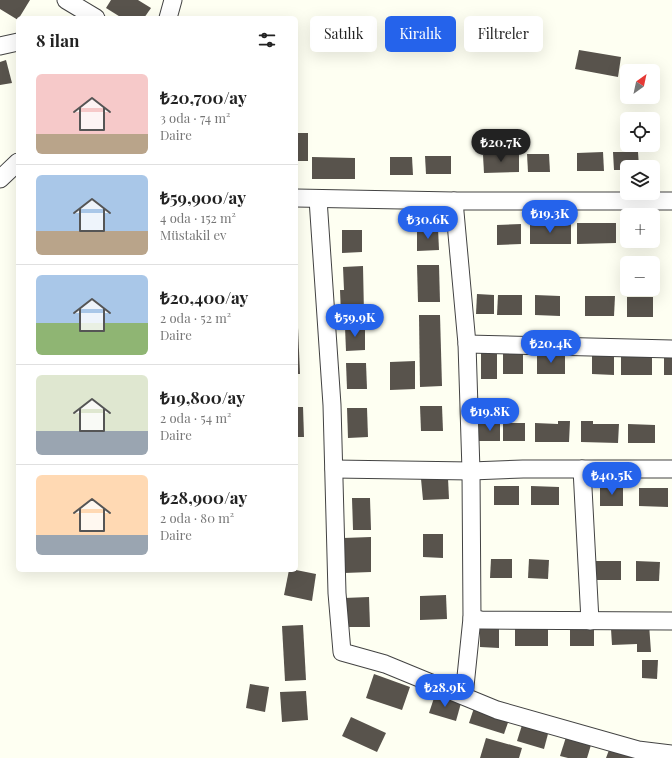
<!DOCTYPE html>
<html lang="tr">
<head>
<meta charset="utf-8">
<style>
  body { margin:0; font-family:"Playfair Display",serif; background:#f2f2f2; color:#222; height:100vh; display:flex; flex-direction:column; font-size:15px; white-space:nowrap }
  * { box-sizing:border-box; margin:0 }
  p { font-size:13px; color:#767676 }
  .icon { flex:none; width:22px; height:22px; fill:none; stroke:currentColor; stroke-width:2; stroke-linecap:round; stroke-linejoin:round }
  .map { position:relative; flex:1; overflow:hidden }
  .sheet { position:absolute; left:16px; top:16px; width:282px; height:556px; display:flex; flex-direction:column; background:#fff; border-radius:6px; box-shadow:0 4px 16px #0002 }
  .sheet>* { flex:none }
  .top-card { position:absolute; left:310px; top:16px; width:302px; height:36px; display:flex; gap:8px }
  .needle { width:26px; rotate:33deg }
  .controls { position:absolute; left:620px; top:64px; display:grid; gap:8px }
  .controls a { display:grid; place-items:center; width:40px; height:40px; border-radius:6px; background:#fff; box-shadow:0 4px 16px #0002; font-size:20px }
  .price { position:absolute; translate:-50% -34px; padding:0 9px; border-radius:14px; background:#2563eb; color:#fff; font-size:13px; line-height:26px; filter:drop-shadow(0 1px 2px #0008) }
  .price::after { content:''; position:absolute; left:50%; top:24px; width:12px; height:9px; margin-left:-6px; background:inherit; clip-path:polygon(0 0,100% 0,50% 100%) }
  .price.active { background:#222; color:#fff }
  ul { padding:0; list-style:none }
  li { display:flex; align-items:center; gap:12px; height:100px; padding:0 20px }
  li+li { border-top:1px solid #e0e0e0 }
  li span { display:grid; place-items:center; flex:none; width:112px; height:80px; border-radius:6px; color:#555 }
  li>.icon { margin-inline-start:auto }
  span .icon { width:48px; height:48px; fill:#fffc; stroke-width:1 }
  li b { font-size:17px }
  h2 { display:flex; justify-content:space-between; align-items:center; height:48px; padding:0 20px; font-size:17px }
  .chip { padding:0 14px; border-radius:6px; background:#fff; box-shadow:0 4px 16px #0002; font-size:14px; line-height:36px }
  .chip.active { background:#2563eb; color:#fff }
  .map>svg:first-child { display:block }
</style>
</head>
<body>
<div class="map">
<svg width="672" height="758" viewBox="0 0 672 758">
  <rect width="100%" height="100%" fill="#fefff2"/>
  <g fill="#58534c">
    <path d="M0,0h30l-11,18h-1v2l-18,-11z"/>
    <path d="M111,0h27l13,8 -7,10h-22l-16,-10z"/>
    <path d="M579,50l42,7 -3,20 -43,-8z"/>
    <path d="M6,60l6,23 -12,2v-23z"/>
    <rect x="296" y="133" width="12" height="28"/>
    <path d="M603,152l1,19h-27v-18z"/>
    <path d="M613,152h25l1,15h-12v3h-13z"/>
    <path d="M519,154v18l-35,1 -1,-18z"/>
    <path d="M527,154h22l1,18h-22z"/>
    <path d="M425,156h26v18h-25z"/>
    <path d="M312,157l43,1v21h-43z"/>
    <path d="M390,157h22l1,18h-23z"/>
    <path d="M577,223h39v20l-39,1z"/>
    <path d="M521,224v20l-24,1v-20z"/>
    <rect x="530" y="224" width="41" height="20"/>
    <path d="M438,228l1,22 -22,1v-22z"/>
    <path d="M342,230h20v22l-20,1z"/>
    <rect x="628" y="241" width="23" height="2"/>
    <path d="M417,265h22l1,37h-22z"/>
    <path d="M363,266l1,48 -23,1 -1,-25h4l-1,-23z"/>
    <path d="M477,294l17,1v19h-18z"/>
    <path d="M498,295h24v20h-25z"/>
    <path d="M535,295l25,1v20l-25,-1z"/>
    <path d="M585,296h30l-1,20h-29z"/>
    <rect x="627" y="297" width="26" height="20"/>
    <path d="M296,304h1l3,70h-4z"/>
    <path d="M419,315h21l2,71 -22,1z"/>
    <path d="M365,326v24l-19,1 -1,-24z"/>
    <rect x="481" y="349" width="16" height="30"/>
    <rect x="503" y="353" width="20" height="21"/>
    <rect x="537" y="354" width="28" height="20"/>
    <path d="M592,354h22v21l-22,-1z"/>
    <rect x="621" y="354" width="31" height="21"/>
    <rect x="664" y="354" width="8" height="21"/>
    <path d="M415,361v28l-25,1v-28z"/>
    <path d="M346,363h20l1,26h-20z"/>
    <path d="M420,406h22l1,25h-22z"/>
    <path d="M296,407h7l1,30h-8z"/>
    <path d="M347,408h20l1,29 -20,1z"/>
    <path d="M558,421h12l-1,21h-34v-19l23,1z"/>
    <path d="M581,421h12v3h26l-1,19 -37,-1z"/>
    <rect x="479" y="423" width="21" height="18"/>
    <rect x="503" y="423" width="22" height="18"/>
    <path d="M628,424l27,1v18h-27z"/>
    <path d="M448,478l1,21 -26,1 -2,-21z"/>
    <rect x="494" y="486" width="25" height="19"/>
    <path d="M531,486l28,1v18h-28z"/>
    <rect x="600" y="487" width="23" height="19"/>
    <path d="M639,488h29v19l-29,-1z"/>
    <path d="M352,498h18l1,32h-18z"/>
    <path d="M423,534h20v24l-20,-1z"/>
    <path d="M371,537v35l-27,1 -1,-35z"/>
    <path d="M491,559h21v19h-22z"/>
    <path d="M529,559l20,1 -1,19 -20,-1z"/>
    <rect x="594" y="561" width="27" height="19"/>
    <path d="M636,561l24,1 -1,19h-23z"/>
    <path d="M289,570h7l20,4 -4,27 -28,-6z"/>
    <path d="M446,595l1,24 -27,1v-24z"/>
    <path d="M369,597l1,30h-26v-29z"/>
    <path d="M649,624l2,28h-14v-8l-25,1 -1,-16z"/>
    <path d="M303,625l3,55 -21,1 -3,-55z"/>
    <path d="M480,626l19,1v21l-19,-1z"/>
    <path d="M515,626l33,1v19h-33z"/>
    <path d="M570,626l24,1v19h-24z"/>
    <path d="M642,660h16l-1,19 -15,-1z"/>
    <path d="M374,674l36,13 -8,23 -36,-12z"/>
    <path d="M250,684l19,3 -4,25 -19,-4z"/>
    <path d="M306,691l2,29 -26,2 -2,-30z"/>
    <path d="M435,695l26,8 -5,18 -27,-8z"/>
    <path d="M474,708l37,6 -7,20 -35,-11z"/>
    <path d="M351,717l35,16 -9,19 -35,-16z"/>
    <path d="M523,722l26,8 -5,19 -27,-8z"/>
    <path d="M566,737l25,8 -4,13h-19l-8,-2z"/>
    <path d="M486,738l36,10 -3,10h-39z"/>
    <path d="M609,750l23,7v1h-26z"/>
  </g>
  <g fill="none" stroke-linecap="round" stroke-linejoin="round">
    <g stroke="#434343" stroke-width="19">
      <g id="minor">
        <path d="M66,0l30,18"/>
        <path d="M168,18l5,-18"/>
        <path d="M0,46l18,-4"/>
        <path d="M0,179l18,-17"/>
        <path d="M296,198l158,3h218"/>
        <path d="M318,199l14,206 5,188 5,59 43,12 112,46 141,40 34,4"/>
        <path d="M454,201l13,143 4,127 1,147 -8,78"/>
        <path d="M467,344l205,5"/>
        <path d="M334,469l137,2 52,-2h149"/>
        <path d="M582,469l8,152"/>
        <path d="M472,618l9,2 191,1"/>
      </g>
    </g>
    <use href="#minor" stroke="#fff" stroke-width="17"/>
  </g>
</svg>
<div class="controls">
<a><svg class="needle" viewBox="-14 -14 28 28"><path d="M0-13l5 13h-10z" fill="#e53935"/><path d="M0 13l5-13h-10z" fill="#767676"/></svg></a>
<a><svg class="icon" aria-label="locate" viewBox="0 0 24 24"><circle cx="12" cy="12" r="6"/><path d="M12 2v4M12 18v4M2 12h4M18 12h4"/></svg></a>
<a><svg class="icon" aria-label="layers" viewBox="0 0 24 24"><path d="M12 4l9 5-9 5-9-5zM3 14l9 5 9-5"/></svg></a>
<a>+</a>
<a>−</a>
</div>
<b class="price active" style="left:501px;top:163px">₺20.7K</b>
<b class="price" style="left:550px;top:234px">₺19.3K</b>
<b class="price" style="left:428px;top:240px">₺30.6K</b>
<b class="price" style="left:355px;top:338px">₺59.9K</b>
<b class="price" style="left:551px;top:364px">₺20.4K</b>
<b class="price" style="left:490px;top:432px">₺19.8K</b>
<b class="price" style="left:612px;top:496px">₺40.5K</b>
<b class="price" style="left:445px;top:708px">₺28.9K</b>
<div class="top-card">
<a class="chip">Satılık</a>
<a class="chip active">Kiralık</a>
<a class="chip">Filtreler</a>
</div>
<section class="sheet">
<h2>8 ilan<svg class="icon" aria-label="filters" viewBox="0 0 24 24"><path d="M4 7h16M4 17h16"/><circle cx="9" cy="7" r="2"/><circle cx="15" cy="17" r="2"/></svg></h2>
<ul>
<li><span style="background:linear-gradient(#f6c9c9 75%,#b9a48a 0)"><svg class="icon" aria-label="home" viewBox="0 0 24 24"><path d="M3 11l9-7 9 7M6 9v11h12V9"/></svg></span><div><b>₺20,700/ay</b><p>3 oda · 74 m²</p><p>Daire</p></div></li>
<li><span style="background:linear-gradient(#a9c7e8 70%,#b9a48a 0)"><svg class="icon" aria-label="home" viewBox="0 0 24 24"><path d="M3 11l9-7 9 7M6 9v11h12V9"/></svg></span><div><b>₺59,900/ay</b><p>4 oda · 152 m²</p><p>Müstakil ev</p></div></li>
<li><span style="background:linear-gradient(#a9c7e8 60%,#8fb573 0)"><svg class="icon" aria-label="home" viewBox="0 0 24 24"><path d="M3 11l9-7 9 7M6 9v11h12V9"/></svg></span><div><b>₺20,400/ay</b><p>2 oda · 52 m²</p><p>Daire</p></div></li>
<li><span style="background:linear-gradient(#dfe7d0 70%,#9aa5b1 0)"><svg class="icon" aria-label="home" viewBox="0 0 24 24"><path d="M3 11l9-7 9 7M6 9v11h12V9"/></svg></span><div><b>₺19,800/ay</b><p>2 oda · 54 m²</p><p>Daire</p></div></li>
<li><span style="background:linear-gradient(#ffd9b3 75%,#9aa5b1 0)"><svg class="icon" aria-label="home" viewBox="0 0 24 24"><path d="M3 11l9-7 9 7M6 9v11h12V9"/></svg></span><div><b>₺28,900/ay</b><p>2 oda · 80 m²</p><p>Daire</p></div></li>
</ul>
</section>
</div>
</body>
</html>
